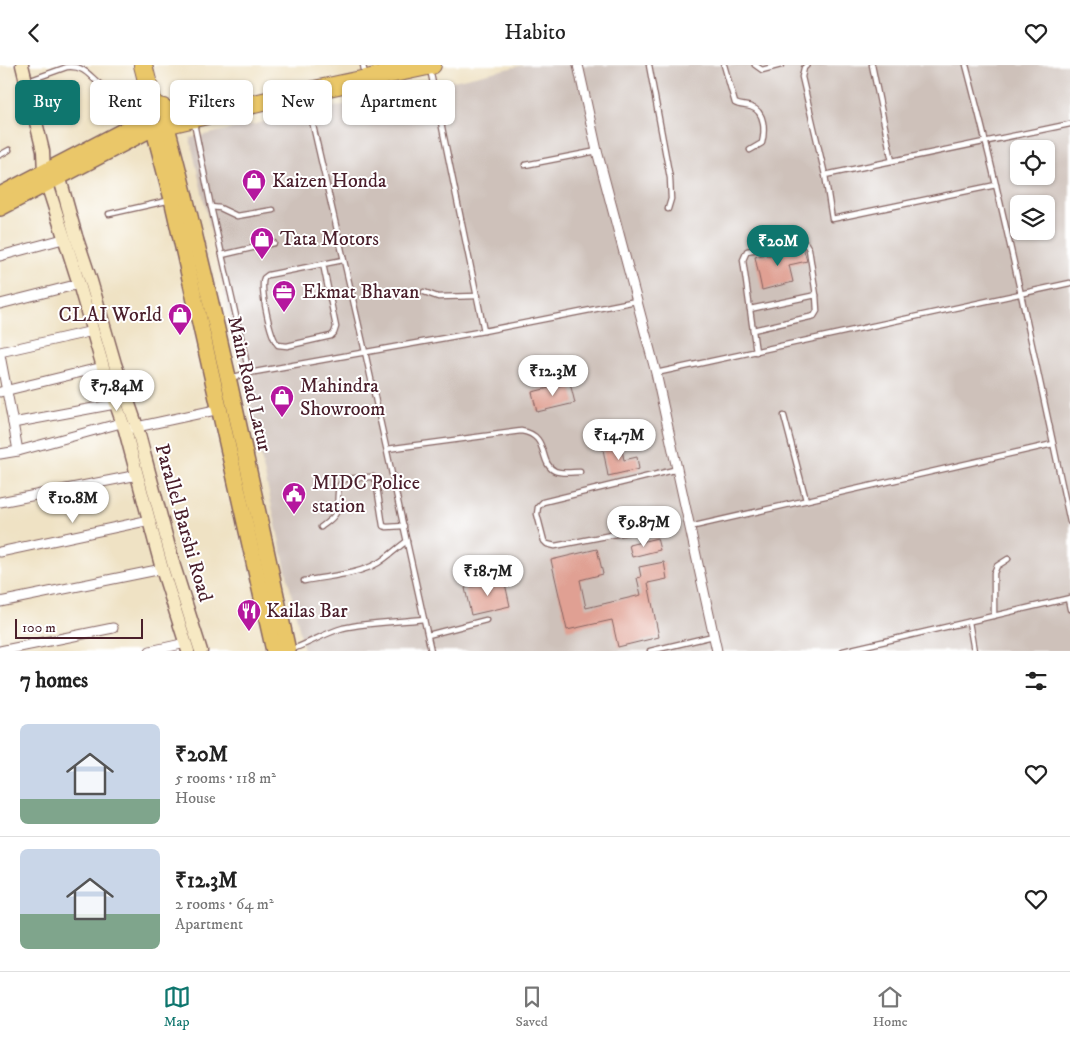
<!DOCTYPE html>
<html lang="en">
<head>
<meta charset="utf-8">
<style>
  body { margin:0; font-family:"IM FELL DW Pica",serif; background:#f2f2f2; color:#222; height:100vh; display:flex; flex-direction:column; font-size:19px; white-space:nowrap }
  * { box-sizing:border-box; margin:0 }
  p { font-size:16px; color:#767676 }
  .icon { flex:none; width:28px; height:28px; fill:none; stroke:currentColor; stroke-width:2; stroke-linecap:round; stroke-linejoin:round }
  .map { position:relative; height:586px; overflow:hidden }
  .details { display:flex; flex-direction:column; background:#fff; flex:1 }
  .details>* { flex:none }
  .hud { position:absolute; left:15px; top:15px; width:500px; height:45px; display:flex; gap:10px }
  .buttons { position:absolute; left:1010px; top:75px; display:grid; gap:10px }
  .buttons a { display:grid; place-items:center; width:45px; height:45px; border-radius:8px; background:#fff; box-shadow:0 1px 4px #0004; font-size:25px }
  .scale { position:absolute; left:15px; bottom:12px; width:128px; box-sizing:border-box; padding-left:5px; border:2px solid #4a1f2b; border-top:0; font-size:14px; line-height:18px; white-space:nowrap; color:#4a1f2b; -webkit-text-stroke:4px #fff; paint-order:stroke }
  .price { position:absolute; translate:-50% -42px; padding:0 11px; border-radius:18px; background:#fff; color:#222; font-size:16px; line-height:32px; filter:drop-shadow(0 1px 2px #0008) }
  .price::after { content:''; position:absolute; left:50%; top:30px; width:15px; height:11px; margin-left:-8px; background:inherit; clip-path:polygon(0 0,100% 0,50% 100%) }
  .price.on { background:#0f766e; color:#fff }
  ul { padding:0; list-style:none }
  li { display:flex; align-items:center; gap:15px; height:125px; padding:0 20px }
  li+li { border-top:1px solid #e0e0e0 }
  li span { display:grid; place-items:center; flex:none; width:140px; height:100px; border-radius:8px; color:#555 }
  li>.icon { margin-inline-start:auto }
  span .icon { width:60px; height:60px; fill:#fffc; stroke-width:1 }
  li b { font-size:21px }
  h2 { display:flex; justify-content:space-between; align-items:center; height:60px; padding:0 20px; font-size:21px }
  .chip { padding:0 18px; border-radius:8px; background:#fff; box-shadow:0 1px 4px #0004; font-size:18px; line-height:45px }
  .chip.on { background:#0f766e; color:#fff }
  header { display:flex; justify-content:space-between; align-items:center; height:65px; padding:0 20px; background:#fff; font-size:22px; font-weight:600 }
  .tab-bar { display:flex; justify-content:space-around; align-items:center; height:70px; border-top:1px solid #e0e0e0; background:#fff; font-size:14px; color:#767676 }
  .tab-bar a { display:grid; justify-items:center; gap:2px }
  .tab-bar .on { color:#0f766e }
  .map>svg:first-child { display:block }
</style>
</head>
<body>
<header><svg class="icon" aria-label="back" viewBox="0 0 24 24"><path d="M15 5l-7 7 7 7"/></svg>Habito<svg class="icon" aria-label="heart" viewBox="0 0 24 24"><path d="M12 20l-8-8c-3-5 5-10 8-4 3-6 11-1 8 4z"/></svg></header>
<div class="map">
<svg width="1070" height="586" viewBox="0 0 1070 586">
  <rect width="100%" height="100%" fill="#fff"/>
  <filter id="ink" filterUnits="userSpaceOnUse"><feTurbulence type="fractalNoise" baseFrequency=".02" numOctaves="2"/><feDisplacementMap in="SourceGraphic" scale="10" xChannelSelector="R" yChannelSelector="G"/><feConvolveMatrix kernelMatrix="1 2 1 2 8 2 1 2 1" color-interpolation-filters="sRGB"/></filter>
  <filter id="wash" filterUnits="userSpaceOnUse"><feTurbulence type="fractalNoise" baseFrequency=".0096" numOctaves="4" result="noise"/><feDisplacementMap in="SourceGraphic" scale="20" xChannelSelector="R" yChannelSelector="G"/><feGaussianBlur stdDeviation="1.12" result="paint"/><feColorMatrix in="noise" values="0 0 0 0 0 0 0 0 0 0 0 0 0 0 0 0 0 1.4 0 .05"/><feComposite in="paint" operator="in"/></filter>
  <g filter="url(#wash)">
    <rect width="100%" height="100%" fill="#efe2c4"/>
    <path fill="#cec1ba" fill-rule="evenodd" d="M524,0h546v586h-766l-114,-513 223,-48zM1019,84h27v27h-27zM1019,139h27v27h-27z"/>
    <g id="blocks">
      <g fill="#e0a093">
        <path d="M803,182l4,14 -18,4 4,17 -31,8 -7,-33 11,-3 1,2z"/>
        <path d="M570,318l5,20 -38,9 -5,-20z"/>
        <path d="M621,380l3,15 13,-3 2,12 -31,7 -5,-27z"/>
        <path d="M657,473l3,12 -28,7 -3,-12z"/>
        <path d="M597,484l6,25 -23,6 6,28 55,-13 -4,-17 4,-1 -2,-10 25,-5 3,17 -19,4 11,54 -41,10 -6,-27 -45,10 -16,-70z"/>
        <path d="M504,514l6,27 -39,9 -6,-27z"/>
      </g>
    </g>
  </g>
  <g filter="url(#ink)">
    <use href="#blocks" fill-opacity="0" stroke="#846361" stroke-width="1"/>
    <g fill="none" stroke-linecap="round" stroke-linejoin="round">
      <g stroke="#846361" stroke-width="7">
        <g id="lane">
          <path d="M363,0l1,5"/>
          <path d="M649,0l21,113 1,21 -3,10"/>
          <path d="M724,0l11,38c5,3 10,2 16,4 14,4 14,24 11,36l-12,7"/>
          <path d="M755,0l7,5 19,-5"/>
          <path d="M807,0l-3,3 -2,9 23,98"/>
          <path d="M872,0l20,96"/>
          <path d="M966,0c40,151 71,304 104,457"/>
          <path d="M430,4l54,262"/>
          <path d="M28,16l39,-14c22,-2 24,15 41,22l36,-4"/>
          <path d="M306,30l59,257 66,299"/>
          <path d="M194,58l17,84 38,166"/>
          <path d="M0,90l9,-5"/>
          <path d="M525,100l72,-14"/>
          <path d="M996,120l-164,34 -7,-44 245,-51"/>
          <path d="M211,142l9,1 17,8 36,-6"/>
          <path d="M109,149l62,-14"/>
          <path d="M222,190l52,-12"/>
          <path d="M323,199l13,63 -2,6 -3,3 -44,10 -9,-1c-8,-8 -18,-56 -14,-67l4,-3 75,-15"/>
          <path d="M424,227l14,5 40,-1"/>
          <path d="M750,244l66,-14 1,16 -3,5 -61,14"/>
          <path d="M756,287l-13,-92 4,-9 53,-10 6,3 3,5 7,46"/>
          <path d="M656,308l414,-90"/>
          <path d="M230,313l19,-5 235,-42 152,-30"/>
          <path d="M784,351l22,84"/>
          <path d="M387,384l134,-18c29,4 17,32 34,40 7,3 18,1 25,1"/>
          <path d="M321,462c5,-4 12,-8 15,-14 4,-12 -2,-26 9,-34l24,-2h4l3,4 7,45 4,1 17,-1"/>
          <path d="M690,462l363,-83"/>
          <path d="M647,463l-92,18 -8,-2 -3,-3 -7,-27 1,-7 5,-5 135,-33"/>
          <path d="M304,516c24,-5 53,-6 74,-18 10,-6 19,-15 29,-22"/>
          <path d="M1068,534l2,10"/>
          <path d="M994,551v-43l3,-7 11,-7"/>
          <path d="M969,557l5,29"/>
          <path d="M428,570l58,-15"/>
          <path d="M290,585c18,-6 35,-17 53,-22 24,-6 56,-6 81,-9"/>
          <path d="M650,586l63,-15"/>
          <path d="M843,586l227,-53"/>
        </g>
      </g>
      <g stroke="#846361" stroke-width="11">
        <g id="street">
          <path d="M578,0l19,86 59,222 61,278"/>
          <path d="M0,191l63,-17"/>
          <path d="M0,239l79,-20"/>
          <path d="M0,287l93,-21"/>
          <path d="M0,290l13,68 102,-19"/>
          <path d="M0,327l103,-25"/>
          <path d="M13,358l5,28"/>
          <path d="M132,363l88,-19"/>
          <path d="M0,389l18,-3 103,-28"/>
          <path d="M0,437l138,-27"/>
          <path d="M0,487l150,-32"/>
          <path d="M0,537l162,-33"/>
          <path d="M0,586l113,-23"/>
          <path d="M150,586l36,-8"/>
        </g>
      </g>
      <g stroke="#846361" stroke-width="15">
        <g id="secondary">
          <path d="M22,0l21,86 1,22 3,11 32,100 24,83 22,63 37,139 26,82"/>
          <path d="M57,103l19,68 15,45 24,83 22,63 37,139 27,85"/>
        </g>
      </g>
      <g stroke="#846361" stroke-width="18">
        <g id="primary">
          <path d="M167,62c46,173 83,349 121,524"/>
          <path d="M154,65l18,69 102,452"/>
          <path d="M0,130l146,-76"/>
          <path d="M0,143l151,-79"/>
        </g>
      </g>
      <g stroke="#846361" stroke-width="20">
        <g id="highway">
          <path d="M143,0l11,43"/>
          <circle cx="158" cy="54" r="12"/>
          <path d="M169,59l136,-32 127,-27"/>
        </g>
      </g>
      <use href="#lane" stroke="#fff" stroke-width="4.5"/>
      <use href="#street" stroke="#fff" stroke-width="9"/>
      <use href="#secondary" stroke="#f7e9c3" stroke-width="12"/>
      <use href="#primary" stroke="#eac769" stroke-width="15"/>
      <use href="#highway" stroke="#eac769" stroke-width="18"/>
    </g>
  </g>
  <defs>
    <g id="shop-pin" transform="scale(1.25)"><path d="M0 17L-7.5 6A9.5 9.5 0 1 1 7.5 6Z" fill="#b5179e" stroke="#fff"/><path d="M-5-2.5h2.3a2.7 3.5 0 0 1 5.4 0H5L5.5 6h-11ZM-1.5-2.5h3a1.5 2.3 0 0 0-3 0Z" fill="#fff"/></g>
    <g id="office-pin" transform="scale(1.25)"><path d="M0 17L-7.5 6A9.5 9.5 0 1 1 7.5 6Z" fill="#b5179e" stroke="#fff"/><path d="M-6-3h4V-5.5h4V-3h4V5H-6ZM-1-4.5V-3h2v-1.5ZM-6 0V1H6V0Z" fill="#fff"/></g>
    <g id="civic-pin" transform="scale(1.25)"><path d="M0 17L-7.5 6A9.5 9.5 0 1 1 7.5 6Z" fill="#b5179e" stroke="#fff"/><path d="M-.6-6.5H3V-4.5H.6V-3L4-1V1h2V6H-6V1h2V-1L-.6-3ZM-1.2 2.5V6h2.4V2.5Z" fill="#fff"/></g>
    <g id="restaurant-pin" transform="scale(1.25)"><path d="M0 17L-7.5 6A9.5 9.5 0 1 1 7.5 6Z" fill="#b5179e" stroke="#fff"/><path d="M-5-6h1v4h1v-4h1v4h1v-4h1v5L-1.5 .5V6h-2V.5L-5-1ZM5-6V6H3V1.5H1.5Q1.5-4 5-6Z" fill="#fff"/></g>
  </defs>
  <g fill-rule="evenodd">
    <use href="#shop-pin" x="254" y="116"/>
    <use href="#shop-pin" x="262" y="174"/>
    <use href="#office-pin" x="284" y="227"/>
    <use href="#shop-pin" x="180" y="250"/>
    <use href="#shop-pin" x="282" y="332"/>
    <use href="#civic-pin" x="294" y="429"/>
    <use href="#restaurant-pin" x="249" y="546"/>
  </g>
  <g text-anchor="middle" dominant-baseline="central" stroke-width="4" stroke-linejoin="round" paint-order="stroke">
    <g font-size="20" fill="#4a1f2b" stroke="#fff" text-anchor="start">
      <text x="272" y="116">Kaizen Honda</text>
      <text x="280" y="174">Tata Motors</text>
      <text x="302" y="227">Ekmat Bhavan</text>
      <text x="162" y="250" text-anchor="end">CLAI World</text>
      <text x="300" y="321">Mahindra<tspan x="300" dy="23">Showroom</tspan></text>
      <text x="312" y="418">MIDC Police<tspan x="312" dy="23">station</tspan></text>
      <text x="266" y="546">Kailas Bar</text>
    </g>
    <g font-size="20" fill="#4a1f2b" stroke="#fff">
      <text transform="translate(249 319) rotate(77)">Main Road Latur</text>
      <text transform="translate(183 458) rotate(74)">Parallel Barshi Road</text>
    </g>
  </g>
</svg>
<div class="buttons">
<a><svg class="icon" aria-label="locate" viewBox="0 0 24 24"><circle cx="12" cy="12" r="6"/><path d="M12 2v4M12 18v4M2 12h4M18 12h4"/></svg></a>
<a><svg class="icon" aria-label="layers" viewBox="0 0 24 24"><path d="M12 4l9 5-9 5-9-5zM3 14l9 5 9-5"/></svg></a>
</div>
<div class="scale">100 m</div>
<b class="price on" style="left:778px;top:202px">₹20M</b>
<b class="price" style="left:553px;top:332px">₹12.3M</b>
<b class="price" style="left:117px;top:347px">₹7.84M</b>
<b class="price" style="left:619px;top:396px">₹14.7M</b>
<b class="price" style="left:73px;top:459px">₹10.8M</b>
<b class="price" style="left:644px;top:483px">₹9.87M</b>
<b class="price" style="left:488px;top:532px">₹18.7M</b>
<div class="hud">
<a class="chip on">Buy</a>
<a class="chip">Rent</a>
<a class="chip">Filters</a>
<a class="chip">New</a>
<a class="chip">Apartment</a>
</div>
</div>
<section class="details">
<h2>7 homes<svg class="icon" aria-label="filters" viewBox="0 0 24 24"><path d="M4 7h16M4 17h16"/><circle cx="9" cy="7" r="2"/><circle cx="15" cy="17" r="2"/></svg></h2>
<ul>
<li><span style="background:linear-gradient(#c9d6e8 75%,#7fa58c 0)"><svg class="icon" aria-label="home" viewBox="0 0 24 24"><path d="M3 11l9-7 9 7M6 9v11h12V9"/></svg></span><div><b>₹20M</b><p>5 rooms · 118 m²</p><p>House</p></div><svg class="icon" aria-label="heart" viewBox="0 0 24 24"><path d="M12 20l-8-8c-3-5 5-10 8-4 3-6 11-1 8 4z"/></svg></li>
<li><span style="background:linear-gradient(#c9d6e8 65%,#7fa58c 0)"><svg class="icon" aria-label="home" viewBox="0 0 24 24"><path d="M3 11l9-7 9 7M6 9v11h12V9"/></svg></span><div><b>₹12.3M</b><p>2 rooms · 64 m²</p><p>Apartment</p></div><svg class="icon" aria-label="heart" viewBox="0 0 24 24"><path d="M12 20l-8-8c-3-5 5-10 8-4 3-6 11-1 8 4z"/></svg></li>
</ul>
</section>
<nav class="tab-bar">
<a class="on"><svg class="icon" aria-label="map" viewBox="0 0 24 24"><path d="M3 6l6-2 6 2 6-2v14l-6 2-6-2-6 2zM9 4v14M15 6v14"/></svg>Map</a>
<a><svg class="icon" aria-label="saved" viewBox="0 0 24 24"><path d="M7 4h10v16l-5-4-5 4z"/></svg>Saved</a>
<a><svg class="icon" aria-label="home" viewBox="0 0 24 24"><path d="M3 11l9-7 9 7M6 9v11h12V9"/></svg>Home</a>
</nav>
</body>
</html>
